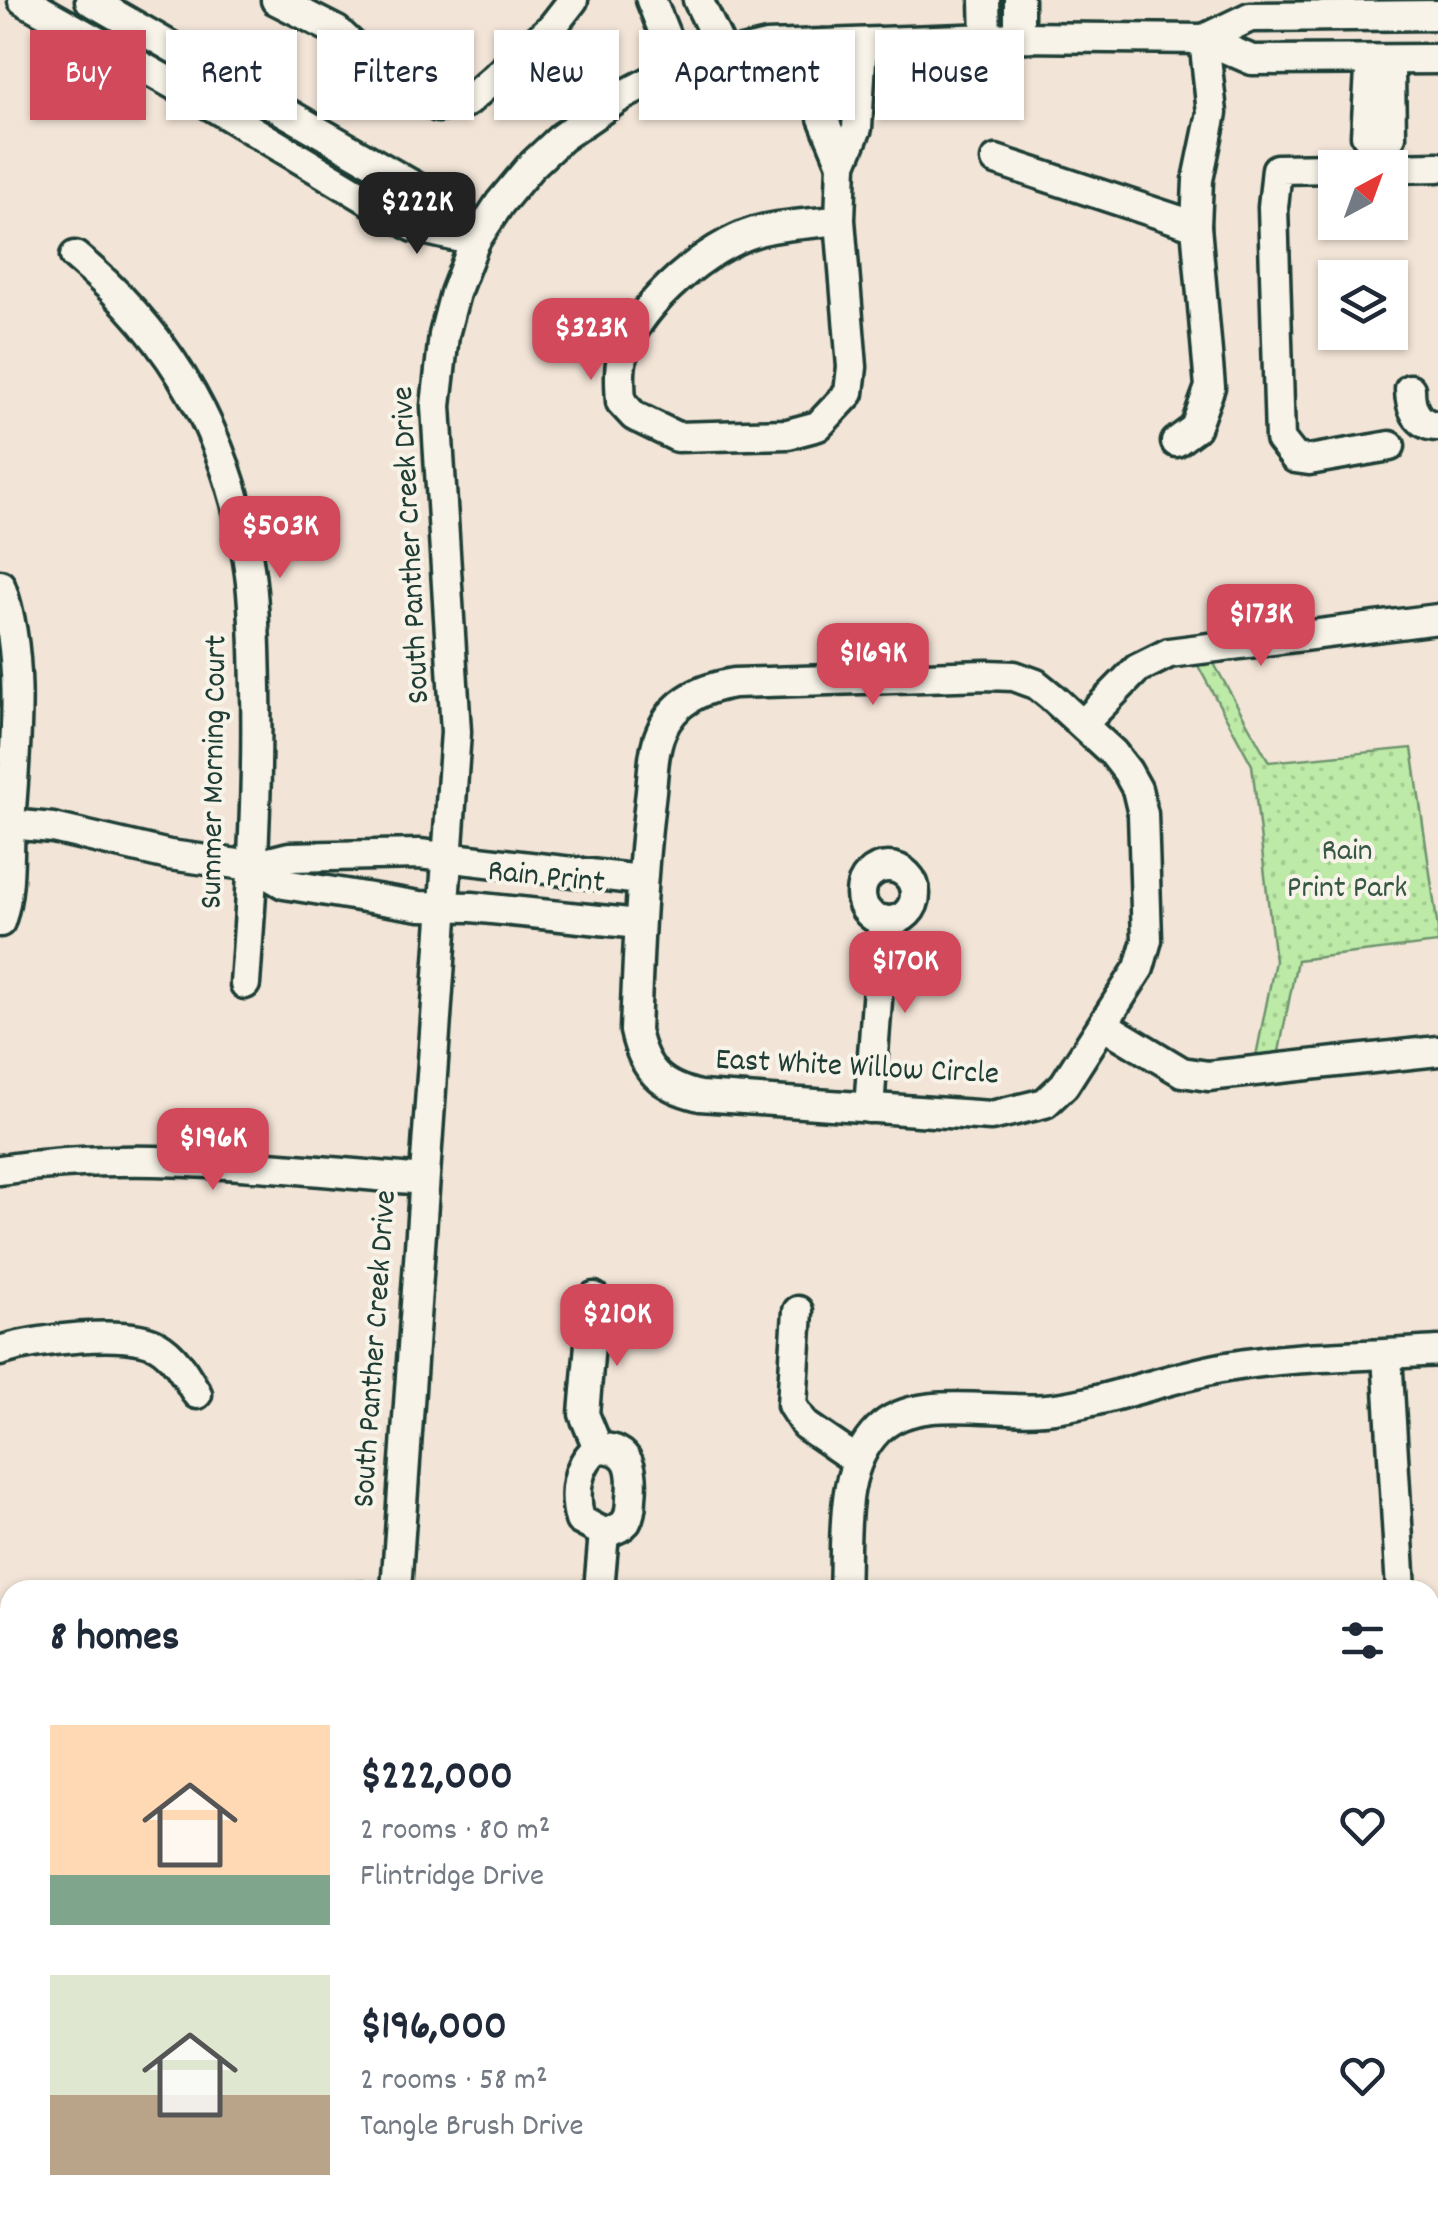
<!DOCTYPE html>
<html lang="en">
<head>
<meta charset="utf-8">
<style>
  body { margin:0; font-family:Dekko,sans-serif; background:#f6f6f7; color:#1f2937; height:100vh; display:flex; flex-direction:column; font-size:38px; white-space:nowrap }
  * { box-sizing:border-box; margin:0 }
  p { font-size:32px; color:#747a83 }
  .icon { flex:none; width:55px; height:55px; fill:none; stroke:currentColor; stroke-width:2; stroke-linecap:round; stroke-linejoin:round }
  .map { position:relative; flex:1; overflow:hidden }
  .drawer { position:absolute; left:0px; top:1580px; width:1440px; height:640px; display:flex; flex-direction:column; background:#fff; border-radius:30px 30px 0 0; box-shadow:0 2px 8px #0004 }
  .drawer>* { flex:none }
  .guide { position:absolute; left:30px; top:30px; width:1380px; height:90px; display:flex; gap:20px }
  .needle { width:65px; rotate:41deg }
  .controls { position:absolute; left:1318px; top:150px; display:grid; gap:20px }
  .controls a { display:grid; place-items:center; width:90px; height:90px; border-radius:0px; background:#fff; box-shadow:0 2px 8px #0004; font-size:50px }
  .price { position:absolute; translate:-50% -85px; padding:0 22px; border-radius:20px; background:#d1495b; color:#fff; font-size:32px; line-height:65px; filter:drop-shadow(0 2px 5px #0008) }
  .price::after { content:''; position:absolute; left:50%; top:60px; width:30px; height:22px; margin-left:-15px; background:inherit; clip-path:polygon(0 0,100% 0,50% 100%) }
  .price.selected { background:#222; color:#fff }
  ul { padding:0; list-style:none }
  li { display:flex; align-items:center; gap:30px; height:250px; padding:0 50px }
  li span { display:grid; place-items:center; flex:none; width:280px; height:200px; border-radius:0px; color:#555 }
  li>.icon { margin-inline-start:auto }
  span .icon { width:120px; height:120px; fill:#fffc; stroke-width:1 }
  li b { font-size:42px }
  h2 { display:flex; justify-content:space-between; align-items:center; height:120px; padding:0 50px; font-size:42px }
  .tag { padding:0 35px; border-radius:0px; background:#fff; box-shadow:0 2px 8px #0004; font-size:35px; line-height:90px }
  .tag.selected { background:#d1495b; color:#fff }
  .map>svg:first-child { display:block }
</style>
</head>
<body>
<div class="map">
<svg width="1438" height="2220" viewBox="0 0 1438 2220">
  <defs>
    <pattern id="park-dots" width="8" height="8" patternUnits="userSpaceOnUse" patternTransform="scale(2.5)"><rect width="8" height="8" fill="#bdeaa7"/><path d="M2 2h.1M6 6h.1" fill="none" stroke="#a2ca90" stroke-width="1.8" stroke-linecap="round"/></pattern>
  </defs>
  <rect width="100%" height="100%" fill="#f2e4d7"/>
  <filter id="ink" filterUnits="userSpaceOnUse"><feTurbulence type="fractalNoise" baseFrequency=".01" numOctaves="2"/><feDisplacementMap in="SourceGraphic" scale="20" xChannelSelector="R" yChannelSelector="G"/><feConvolveMatrix kernelMatrix="1 2 1 2 8 2 1 2 1" color-interpolation-filters="sRGB"/></filter>
  <g filter="url(#ink)">
    <path fill="url(#park-dots)" stroke="#6e946e" stroke-width="2.5" d="M1212,660l57,102 143,-14 26,181v14l-141,17 -19,97 -23,4 20,-100 -23,-196 -56,-103z"/>
    <g fill="none" stroke-linecap="round" stroke-linejoin="round">
      <g stroke="#599596" stroke-width="6">
        <path d="M216,1590l147,-8"/>
        <path d="M0,1798l10,-11"/>
      </g>
      <g stroke="#1f3d34" stroke-width="35">
        <g id="minor">
          <path d="M23,0l189,106 202,121 61,14"/>
          <path d="M90,0l341,196 43,44"/>
          <path d="M276,0l61,31 64,59 37,17 29,-5 85,-75 21,-27"/>
          <path d="M651,0l27,67"/>
          <path d="M698,0l26,54"/>
          <path d="M985,0l1,39"/>
          <path d="M1019,0v37"/>
          <path d="M1204,39l46,-22 188,-2"/>
          <path d="M824,44l-1,74 19,46"/>
          <path d="M1380,60l10,12 1,64 -11,11 -14,-12 4,-63z"/>
          <path d="M996,160l200,66"/>
          <path d="M1335,168l-58,1 -4,38 7,232 15,19 14,2 81,-14"/>
          <path d="M1389,168l49,-1"/>
          <path d="M840,220c-28,4 -59,4 -85,12 -47,14 -113,70 -130,116 -7,17 -5,36 -4,54l13,14 43,21 111,-3 30,-8 31,-33 3,-26 -12,-147 2,-56 15,-36 5,-85"/>
          <path d="M75,256c101,83 158,188 175,318 5,37 5,76 6,114 2,99 -4,198 -11,296"/>
          <path d="M1410,389c0,18 7,37 28,37"/>
          <path d="M1176,442l19,-14 15,-41 -14,-161 2,-46 14,-67 -8,-74"/>
          <path d="M0,585c26,70 15,165 10,238 -2,33 1,68 -10,99"/>
          <path d="M987,675l27,1 22,8 16,13 61,56 14,18 10,18 6,25 4,126 -8,28 -75,117 -19,18 -54,13 -291,-20c-39,-9 -56,-25 -65,-65 3,-77 6,-154 15,-231 3,-21 2,-48 11,-68 13,-32 42,-44 73,-49z"/>
          <path d="M1083,724l54,-55 32,-16 269,-34"/>
          <path d="M0,811l10,13 43,4 116,27 84,11 36,-9 130,-3 222,26"/>
          <path d="M253,866l31,18 136,22 52,1 167,17"/>
          <circle cx="888" cy="894" r="27"/>
          <path d="M1104,1025l78,47 26,4 230,-25"/>
          <path d="M869,1108l14,-188"/>
          <path d="M0,1170c140,-21 283,-1 424,10"/>
          <path d="M594,1297l-10,117 14,34"/>
          <path d="M798,1311l-6,94 13,20 51,35"/>
          <path d="M0,1351c32,-11 128,-23 157,-6 19,11 29,31 40,49"/>
          <path d="M1387,1355l14,235"/>
          <path d="M598,1448c33,-1 36,22 33,50 0,7 -1,17 -5,24 -5,6 -14,9 -22,11l-24,-13c-7,-25 -4,-56 18,-72z"/>
          <path d="M396,1590l60,-858 -20,-326 8,-71 11,-42 20,-52 25,-38 30,-36 32,-30 58,-40 58,-30 89,-21 252,-9 185,2 48,21 186,-1"/>
          <path d="M599,1590l5,-57"/>
          <path d="M844,1590c3,-52 -6,-120 34,-160 40,-40 124,-14 177,-22 60,-8 118,-33 178,-42 67,-11 137,-10 205,-15"/>
          <path d="M157,2210l3,10"/>
          <path d="M364,2210v10"/>
          <path d="M546,2210v10"/>
          <path d="M972,2210l6,10"/>
          <path d="M1053,2210l12,10"/>
          <path d="M1284,2210l1,10"/>
          <path d="M668,2220l11,-10"/>
          <path d="M1012,2220l20,-10"/>
        </g>
      </g>
      <use href="#minor" stroke="#f7f3e8" stroke-width="28"/>
    </g>
  </g>
  <g text-anchor="middle" dominant-baseline="central" stroke-width="8" stroke-linejoin="round" paint-order="stroke">
    <g font-size="32" fill="#1f3d34" stroke="#f7f3e8">
      <text transform="translate(413 545) rotate(-93)">South Panther Creek Drive</text>
      <text transform="translate(216 772) rotate(-89)">Summer Morning Court</text>
      <text transform="translate(546 879) rotate(6)">Rain Print</text>
      <text transform="translate(857 1069) rotate(3)">East White Willow Circle</text>
      <text transform="translate(377 1349) rotate(-86)">South Panther Creek Drive</text>
    </g>
    <g font-size="32" fill="#375745" stroke="#f7f3e8">
      <text x="1347" y="853">Rain<tspan x="1347" dy="37">Print Park</tspan></text>
    </g>
  </g>
</svg>
<div class="controls">
<a><svg class="needle" viewBox="-14 -14 28 28"><path d="M0-13l5 13h-10z" fill="#e53935"/><path d="M0 13l5-13h-10z" fill="#747a83"/></svg></a>
<a><svg class="icon" aria-label="layers" viewBox="0 0 24 24"><path d="M12 4l9 5-9 5-9-5zM3 14l9 5 9-5"/></svg></a>
</div>
<b class="price selected" style="left:417px;top:257px">$222K</b>
<b class="price" style="left:591px;top:383px">$323K</b>
<b class="price" style="left:280px;top:581px">$503K</b>
<b class="price" style="left:1261px;top:669px">$173K</b>
<b class="price" style="left:873px;top:708px">$169K</b>
<b class="price" style="left:905px;top:1016px">$170K</b>
<b class="price" style="left:213px;top:1193px">$196K</b>
<b class="price" style="left:617px;top:1369px">$210K</b>
<div class="guide">
<a class="tag selected">Buy</a>
<a class="tag">Rent</a>
<a class="tag">Filters</a>
<a class="tag">New</a>
<a class="tag">Apartment</a>
<a class="tag">House</a>
</div>
<section class="drawer">
<h2>8 homes<svg class="icon" aria-label="filters" viewBox="0 0 24 24"><path d="M4 7h16M4 17h16"/><circle cx="9" cy="7" r="2"/><circle cx="15" cy="17" r="2"/></svg></h2>
<ul>
<li><span style="background:linear-gradient(#ffd9b3 75%,#7fa58c 0)"><svg class="icon" aria-label="home" viewBox="0 0 24 24"><path d="M3 11l9-7 9 7M6 9v11h12V9"/></svg></span><div><b>$222,000</b><p>2 rooms · 80 m²</p><p>Flintridge Drive</p></div><svg class="icon" aria-label="heart" viewBox="0 0 24 24"><path d="M12 20l-8-8c-3-5 5-10 8-4 3-6 11-1 8 4z"/></svg></li>
<li><span style="background:linear-gradient(#dfe7d0 60%,#b9a48a 0)"><svg class="icon" aria-label="home" viewBox="0 0 24 24"><path d="M3 11l9-7 9 7M6 9v11h12V9"/></svg></span><div><b>$196,000</b><p>2 rooms · 58 m²</p><p>Tangle Brush Drive</p></div><svg class="icon" aria-label="heart" viewBox="0 0 24 24"><path d="M12 20l-8-8c-3-5 5-10 8-4 3-6 11-1 8 4z"/></svg></li>
</ul>
</section>
</div>
</body>
</html>
